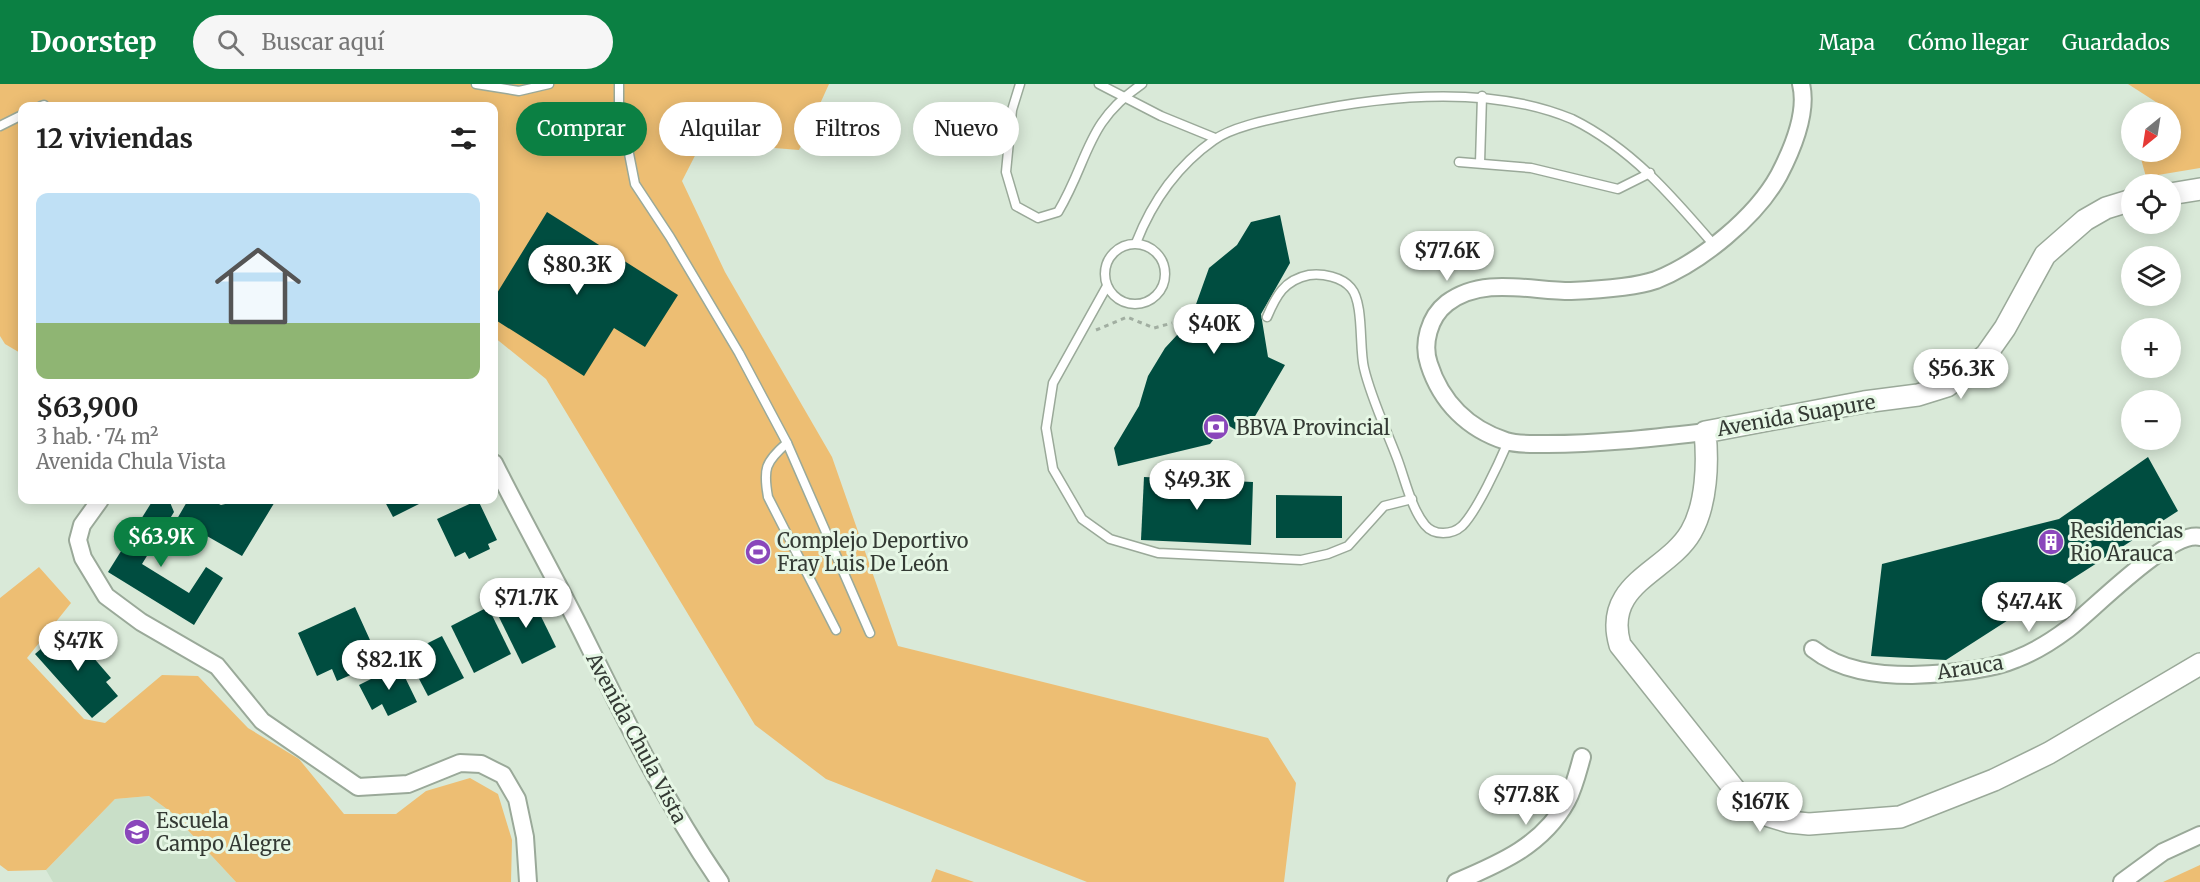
<!DOCTYPE html>
<html lang="es">
<head>
<meta charset="utf-8">
<style>
  body { margin:0; font-family:Merriweather,serif; background:#f6f6f6; color:#222; height:100vh; display:flex; flex-direction:column; font-size:22px; white-space:nowrap }
  * { box-sizing:border-box; margin:0 }
  p { font-size:20px; color:#767676 }
  .icon { flex:none; width:33px; height:33px; fill:none; stroke:currentColor; stroke-width:2; stroke-linecap:round; stroke-linejoin:round }
  .map { position:relative; flex:1; overflow:hidden }
  .details { position:absolute; left:18px; top:18px; width:480px; height:402px; display:flex; flex-direction:column; background:#fff; border-radius:12px; box-shadow:0 3px 15px #0003 }
  .details>* { flex:none }
  .hud { position:absolute; left:516px; top:18px; width:570px; height:54px; display:flex; gap:12px }
  .needle { width:39px; rotate:210deg }
  .tools { position:absolute; left:2121px; top:18px; display:grid; gap:12px }
  .tools a { display:grid; place-items:center; width:60px; height:60px; border-radius:50%; background:#fff; box-shadow:0 3px 15px #0003; font-size:30px }
  .price { position:absolute; translate:-50% -51px; padding:0 14px; border-radius:21px; background:#fff; color:#222; font-size:20px; line-height:39px; filter:drop-shadow(0 2px 3px #0008) }
  .price::after { content:''; position:absolute; left:50%; top:36px; width:18px; height:14px; margin-left:-9px; background:inherit; clip-path:polygon(0 0,100% 0,50% 100%) }
  .price.current { background:#0b8043; color:#fff }
  ul { padding:0; list-style:none }
  li { display:grid; align-content:center; gap:12px; height:318px; padding:0 18px }
  li span { display:grid; place-items:center; height:186px; border-radius:12px; color:#555 }
  li>.icon { margin-inline-start:auto }
  span .icon { width:108px; height:108px; fill:#fffc; stroke-width:1 }
  li b { font-size:26px }
  h2 { display:flex; justify-content:space-between; align-items:center; height:72px; padding:0 18px; font-size:26px }
  .pill { padding:0 21px; border-radius:27px; background:#fff; box-shadow:0 3px 15px #0003; font-size:21px; line-height:54px }
  .pill.current { background:#0b8043; color:#fff }
  header { display:flex; align-items:center; gap:36px; box-sizing:border-box; height:84px; padding:0 30px; background:#0b8043; color:#fff }
  header strong { font-size:28px }
  nav { display:flex; gap:33px; margin-inline-start:auto; font-size:21px }
  .search { width:420px; height:54px; background:#f6f6f6; display:flex; align-items:center; gap:15px; box-sizing:border-box; padding:0 21px; border-radius:33px; color:#767676; font-size:22px }
  .map>svg:first-child { display:block }
</style>
</head>
<body>
<header>
<strong>Doorstep</strong>
<div class="search"><svg class="icon" aria-label="search" viewBox="0 0 24 24"><circle cx="10" cy="10" r="6"/><path d="M15 15l6 6"/></svg>Buscar aquí</div>
<nav><a>Mapa</a><a>Cómo llegar</a><a>Guardados</a></nav>
</header>
<div class="map">
<svg width="2200" height="798" viewBox="0 0 2200 798">
  <rect width="100%" height="100%" fill="#d9e9d8"/>
  <path fill="#c9dfc8" d="M149,712l22,16 65,70h-183l-7,-12 69,-71z"/>
  <g fill="#edbe73">
    <path d="M0,0h829l-30,66 -97,-8 -20,39 43,91 107,185 66,189 370,92 28,45 -12,99h-197l-261,-103 -71,-54 -209,-346 -52,-42v-231h-472v248l-17,-10 -5,-8z"/>
    <path d="M2128,0h72v84l-54,9 -6,-22 30,-3v-41z"/>
    <path d="M39,483l32,36 -44,55 57,61 21,4 57,-48 36,1 50,52 51,31 45,55h52l30,-23 44,-13 28,16 14,46 -1,42h-275l-65,-70 -22,-16 -34,3 -69,71 -38,1 -8,-6v-267z"/>
    <path d="M2200,781v17h-37z"/>
    <path d="M936,785l38,13h-43z"/>
  </g>
  <g fill="#004d40">
    <path d="M547,128l131,83 -33,52 -31,-19 -30,48 -90,-57v-21z"/>
    <path d="M1280,131l10,48 -29,51 7,43 17,8 -41,70 -18,-11 -16,20 -92,22 -4,-18 25,-42 9,-30 17,-28 25,-27 19,-53 28,-23 14,-23z"/>
    <path d="M2148,373l30,54 -232,149 -75,-4 11,-92 177,-45z"/>
    <path d="M1144,393l109,5 -2,63 -110,-5z"/>
    <path d="M1276,411l66,1v42h-66z"/>
    <path d="M153,416h16l5,12 -32,52 47,29 17,-26 17,11 -29,47 -86,-53z"/>
    <path d="M188,416h23l10,5 21,-5h34l-34,56 -65,-37z"/>
    <path d="M384,416h43l-34,17z"/>
    <path d="M478,416l19,40 -9,4 2,5 -21,10 -4,-7 -10,5 -18,-38z"/>
    <path d="M530,510l26,53 -34,17 -26,-53z"/>
    <path d="M355,523l25,55 -43,19 -5,-12 -15,7 -19,-43z"/>
    <path d="M488,523l23,47 -37,19 -23,-47z"/>
    <path d="M67,543l44,51 -5,4 12,14 -26,22 -57,-64z"/>
    <path d="M442,552l22,42 -36,18 -22,-42z"/>
    <path d="M399,581l18,37 -29,14 -6,-12 -10,6 -13,-25z"/>
  </g>
  <g fill="none" stroke-linecap="round" stroke-linejoin="round">
    <g stroke="#9aa999" stroke-width="11">
      <g id="service">
        <path d="M476,0l43,7 30,-7"/>
        <path d="M619,0v19l16,81 35,53 69,116 48,90 83,190"/>
        <path d="M1020,0l-8,26 -6,62 10,34 22,12 20,-6c32,-54 27,-89 84,-128"/>
        <path d="M1099,0l62,32 54,22"/>
        <path d="M41,22l3,-1"/>
        <path d="M0,42l22,-11"/>
        <path d="M1459,78l72,6 87,21 32,-16"/>
        <path d="M1480,79l2,-67"/>
        <path d="M1136,159c16,-41 41,-77 78,-103 19,-14 59,-21 82,-26 88,-19 192,-30 276,5 59,29 100,77 142,126"/>
        <circle cx="1135" cy="190" r="30"/>
        <path d="M1107,202l-54,97 -7,45 7,41 29,50 28,20 48,14 143,7 27,-6 20,-8 36,-40 28,-7"/>
        <path d="M1267,233c9,-21 17,-37 42,-42 13,-2 33,2 42,13 13,15 8,60 13,80 7,30 22,61 33,90 8,21 14,50 28,67 9,11 27,10 37,1 15,-15 37,-63 46,-84"/>
        <path d="M787,359c-22,19 -24,26 -19,54l68,133"/>
      </g>
    </g>
    <g stroke="#9aa999" stroke-width="20">
      <g id="minor">
        <path d="M1705,348c-53,6 -105,12 -158,12 -13,0 -29,1 -41,-3 -38,-12 -65,-39 -77,-77 -7,-20 0,-47 18,-61 36,-27 83,-12 124,-12 22,-1 65,-4 85,-11 45,-18 100,-63 123,-105 13,-25 29,-63 22,-91"/>
        <path d="M494,379c28,56 59,111 87,167 43,87 84,172 139,252"/>
        <path d="M100,416l-18,25 -4,15 5,18 23,38 35,26 76,44 45,55 96,66 50,-3 52,-21 21,1 22,11 14,24 8,38 3,45"/>
        <path d="M1813,565c28,22 64,26 99,26 31,-1 76,-4 104,-16 18,-7 36,-18 52,-30 26,-20 102,-99 132,-92"/>
        <path d="M1456,798c45,-19 87,-37 111,-81 7,-13 11,-30 15,-44"/>
        <path d="M2122,798l41,-30 37,-17"/>
      </g>
    </g>
    <g stroke="#9aa999" stroke-width="24">
      <g id="tertiary">
        <path d="M2170,110l30,-5"/>
        <path d="M2132,116l-26,8 -21,12 -40,35 -40,73 -19,27 -39,31 -29,9 -54,7 -159,30c3,30 2,72 -14,100 -24,41 -89,51 -71,113l119,150 30,21 20,6 20,2 91,-7 94,-37 55,-27 151,-89"/>
      </g>
    </g>
    <path stroke="#a1aea1" stroke-width="3" stroke-dasharray="4.5 4.5" stroke-linecap="butt" d="M1096,246l31,-13 27,11 18,-5"/>
    <use href="#service" stroke="#fff" stroke-width="8"/>
    <use href="#minor" stroke="#fff" stroke-width="16"/>
    <use href="#tertiary" stroke="#fff" stroke-width="21"/>
  </g>
  <defs>
    <g id="bank-disc" transform="scale(1.35)"><circle r="9.5" fill="#8a47bb" stroke="#e6f7e5"/><path d="M-6-4H6V4H-6ZM0-2.3a2.3 2.3 0 1 0 0 4.6a2.3 2.3 0 1 0 0-4.6Z" fill="#fff"/></g>
    <g id="building-disc" transform="scale(1.35)"><circle r="9.5" fill="#8a47bb" stroke="#e6f7e5"/><path d="M-4-6H4V6H1V3H-1V6H-4ZM-2.5-4.3h1.7v1.8h-1.7ZM.8-4.3h1.7v1.8H.8ZM-2.5-1h1.7V.8h-1.7ZM.8-1h1.7V.8H.8Z" fill="#fff"/></g>
    <g id="stadium-disc" transform="scale(1.35)"><circle r="9.5" fill="#8a47bb" stroke="#e6f7e5"/><path d="M0-5a6.5 5 0 1 0 0 10a6.5 5 0 1 0 0-10ZM-3.5-1.8h7v3.6h-7Z" fill="#fff"/></g>
    <g id="school-disc" transform="scale(1.35)"><circle r="9.5" fill="#8a47bb" stroke="#e6f7e5"/><path d="M0-5L7-2L0 1L-7-2ZM-4 1L0 2.5L4 1V4Q0 6-4 4Z" fill="#fff"/></g>
  </defs>
  <g fill-rule="evenodd">
    <use href="#bank-disc" x="1216" y="343"/>
    <use href="#building-disc" x="2051" y="458"/>
    <use href="#stadium-disc" x="758" y="468"/>
    <use href="#school-disc" x="137" y="748"/>
  </g>
  <g text-anchor="middle" dominant-baseline="central" stroke-width="6" stroke-linejoin="round" paint-order="stroke">
    <g font-size="20" fill="#343a34" stroke="#e6f7e5">
      <text transform="translate(1796 331) rotate(-10)">Avenida Suapure</text>
      <text transform="translate(1970 583) rotate(-9)">Arauca</text>
      <text transform="translate(637 654) rotate(62)">Avenida Chula Vista</text>
    </g>
    <g font-size="20" fill="#343a34" stroke="#e6f7e5" text-anchor="start">
      <text x="1236" y="343">BBVA Provincial</text>
      <text x="2070" y="446">Residencias<tspan x="2070" dy="23">Rio Arauca</tspan></text>
      <text x="777" y="456">Complejo Deportivo<tspan x="777" dy="23">Fray Luis De León</tspan></text>
      <text x="156" y="736">Escuela<tspan x="156" dy="23">Campo Alegre</tspan></text>
    </g>
  </g>
</svg>
<div class="tools">
<a><svg class="needle" viewBox="-14 -14 28 28"><path d="M0-13l5 13h-10z" fill="#e53935"/><path d="M0 13l5-13h-10z" fill="#767676"/></svg></a>
<a><svg class="icon" aria-label="locate" viewBox="0 0 24 24"><circle cx="12" cy="12" r="6"/><path d="M12 2v4M12 18v4M2 12h4M18 12h4"/></svg></a>
<a><svg class="icon" aria-label="layers" viewBox="0 0 24 24"><path d="M12 4l9 5-9 5-9-5zM3 14l9 5 9-5"/></svg></a>
<a>+</a>
<a>−</a>
</div>
<b class="price" style="left:1447px;top:198px">$77.6K</b>
<b class="price" style="left:577px;top:212px">$80.3K</b>
<b class="price" style="left:1214px;top:271px">$40K</b>
<b class="price" style="left:1961px;top:316px">$56.3K</b>
<b class="price" style="left:1197px;top:427px">$49.3K</b>
<b class="price current" style="left:161px;top:484px">$63.9K</b>
<b class="price" style="left:526px;top:545px">$71.7K</b>
<b class="price" style="left:2029px;top:549px">$47.4K</b>
<b class="price" style="left:78px;top:588px">$47K</b>
<b class="price" style="left:389px;top:607px">$82.1K</b>
<b class="price" style="left:1526px;top:742px">$77.8K</b>
<b class="price" style="left:1760px;top:749px">$167K</b>
<div class="hud">
<a class="pill current">Comprar</a>
<a class="pill">Alquilar</a>
<a class="pill">Filtros</a>
<a class="pill">Nuevo</a>
</div>
<section class="details">
<h2>12 viviendas<svg class="icon" aria-label="filters" viewBox="0 0 24 24"><path d="M4 7h16M4 17h16"/><circle cx="9" cy="7" r="2"/><circle cx="15" cy="17" r="2"/></svg></h2>
<ul>
<li><span style="background:linear-gradient(#bfe0f5 70%,#8fb573 0)"><svg class="icon" aria-label="home" viewBox="0 0 24 24"><path d="M3 11l9-7 9 7M6 9v11h12V9"/></svg></span><div><b>$63,900</b><p>3 hab. · 74 m²</p><p>Avenida Chula Vista</p></div></li>
</ul>
</section>
</div>
</body>
</html>
